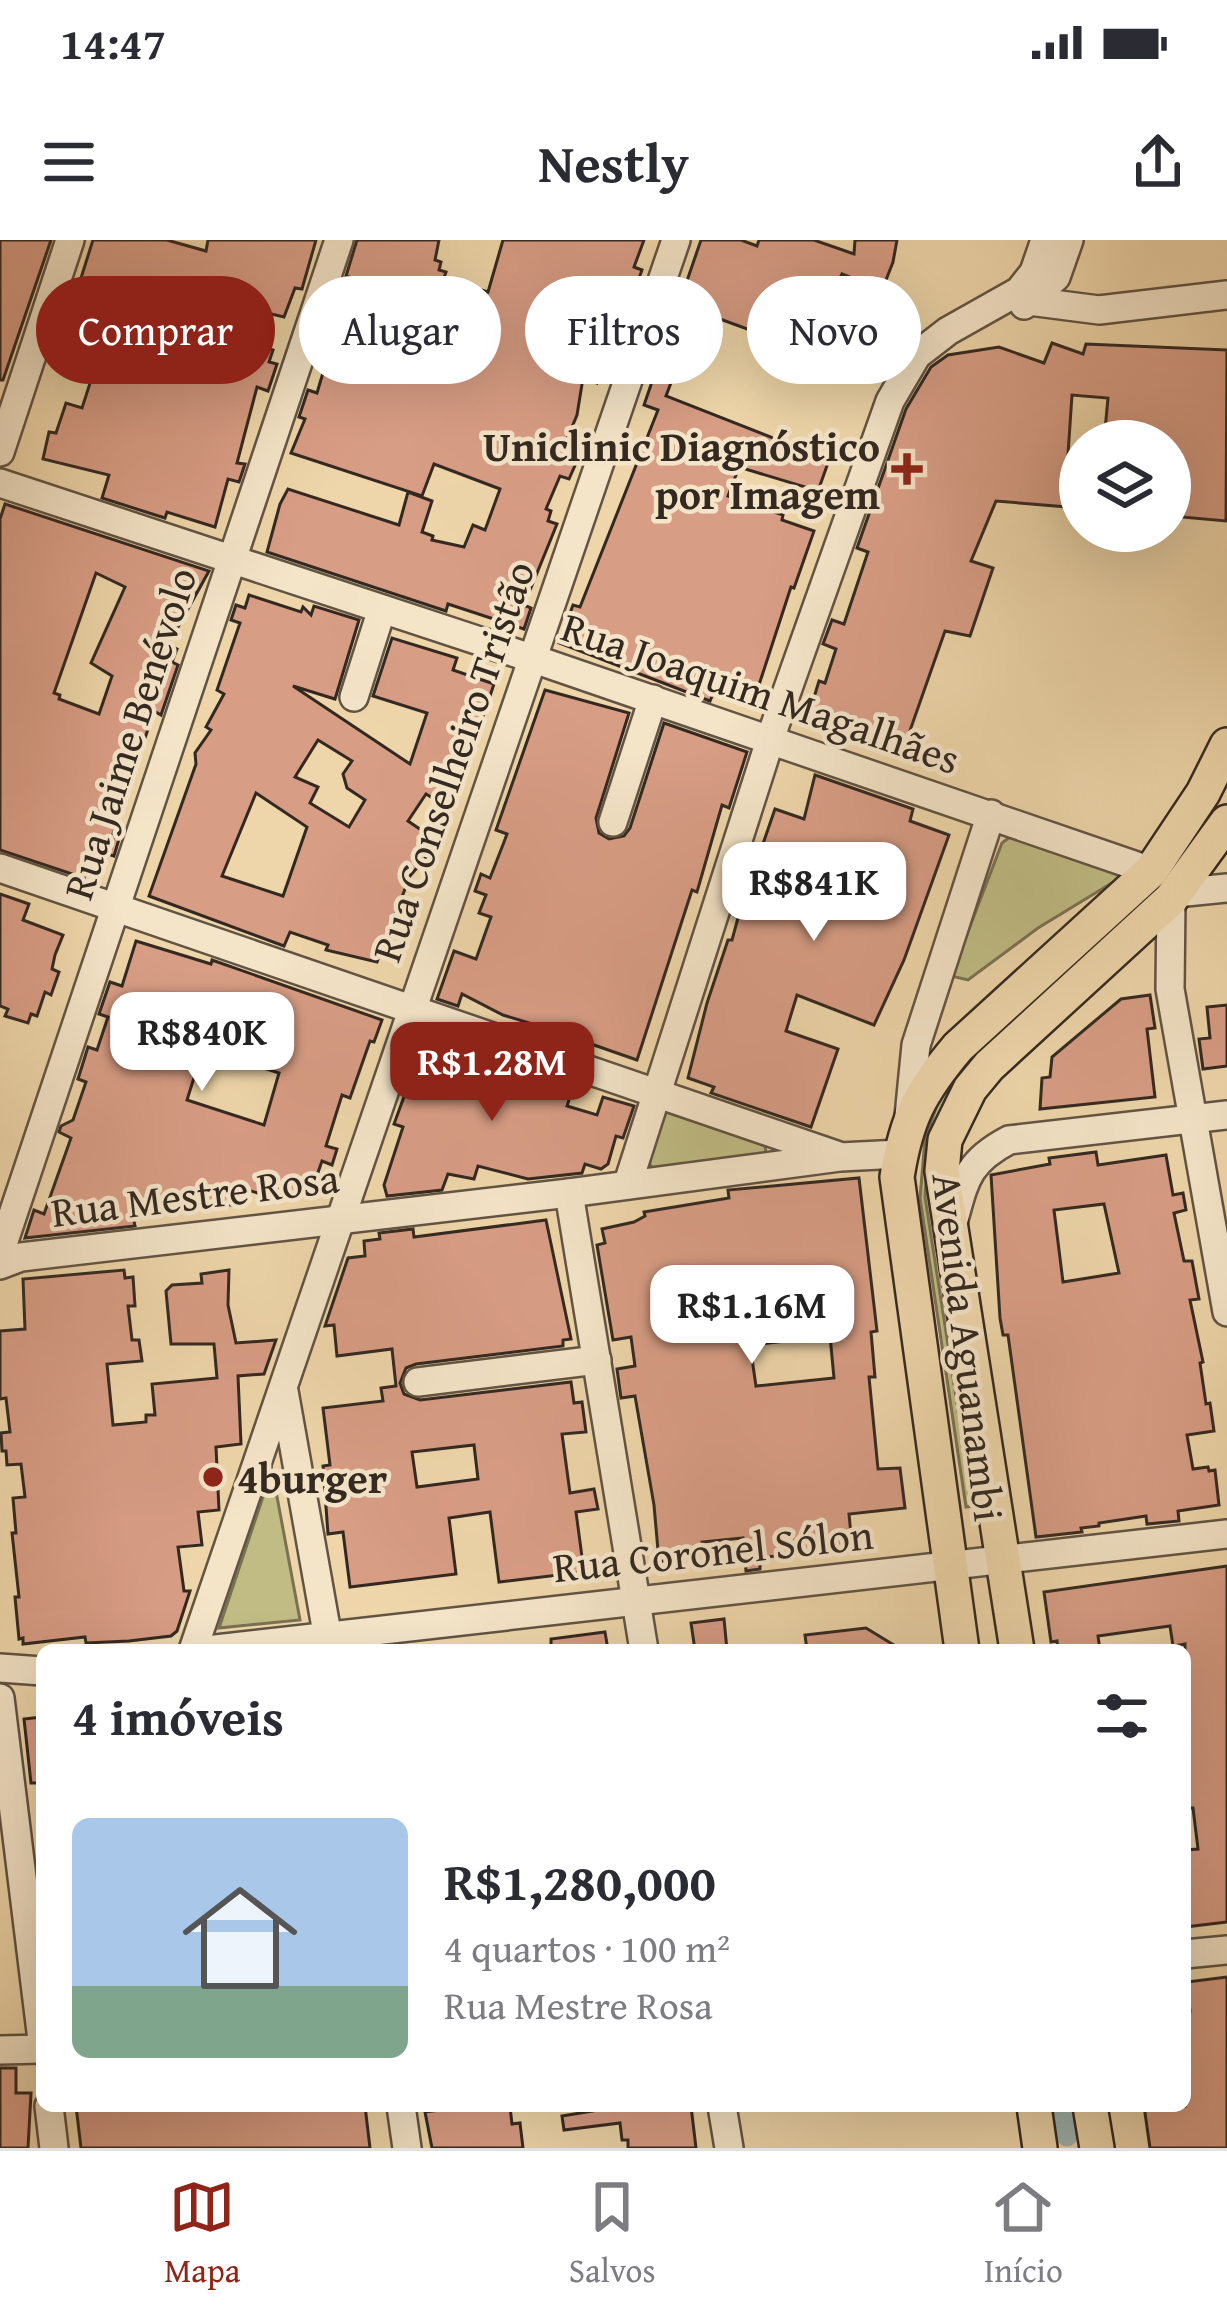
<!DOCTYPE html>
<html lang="pt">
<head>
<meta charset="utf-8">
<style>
  body { margin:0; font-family:"Gentium Book Plus",serif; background:#f2f2f3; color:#2b2b33; height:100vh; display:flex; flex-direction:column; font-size:45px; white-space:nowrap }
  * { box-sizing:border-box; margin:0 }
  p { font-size:39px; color:#7c7c81 }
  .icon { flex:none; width:66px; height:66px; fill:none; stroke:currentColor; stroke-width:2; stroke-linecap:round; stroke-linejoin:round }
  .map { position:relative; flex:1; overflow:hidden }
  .panel { position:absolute; left:36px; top:1404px; width:1155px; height:468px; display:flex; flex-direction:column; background:#fff; border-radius:18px; box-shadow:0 12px 48px #0002 }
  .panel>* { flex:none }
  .guide { position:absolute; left:36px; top:36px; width:1155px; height:108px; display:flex; gap:24px }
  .controls { position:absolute; left:1059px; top:180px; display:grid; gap:24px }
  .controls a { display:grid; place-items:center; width:132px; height:132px; border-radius:50%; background:#fff; box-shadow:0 12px 48px #0002; font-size:60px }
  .price { position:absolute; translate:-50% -102px; padding:0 27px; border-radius:24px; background:#fff; color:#222; font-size:39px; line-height:78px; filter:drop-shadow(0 3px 6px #0008) }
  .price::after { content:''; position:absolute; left:50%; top:72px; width:36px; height:27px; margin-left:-18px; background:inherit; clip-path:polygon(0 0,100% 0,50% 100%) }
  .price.active { background:#8f2418; color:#fff }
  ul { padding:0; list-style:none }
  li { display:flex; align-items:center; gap:36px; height:300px; padding:0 36px }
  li+li { border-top:3px solid #e1e1e2 }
  li span { display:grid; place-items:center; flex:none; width:336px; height:240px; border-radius:18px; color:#555 }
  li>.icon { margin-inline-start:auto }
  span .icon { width:144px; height:144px; fill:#fffc; stroke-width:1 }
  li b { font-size:51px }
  h2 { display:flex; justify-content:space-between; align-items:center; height:144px; padding:0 36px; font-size:51px }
  .tag { padding:0 42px; border-radius:54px; background:#fff; box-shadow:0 12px 48px #0002; font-size:42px; line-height:108px }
  .tag.active { background:#8f2418; color:#fff }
  .status { display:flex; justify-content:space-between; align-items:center; height:84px; padding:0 60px; background:#fff; direction:ltr }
  .status svg { height:33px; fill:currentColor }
  header { display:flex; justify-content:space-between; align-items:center; height:156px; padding:0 36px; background:#fff; font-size:54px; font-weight:600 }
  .tab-bar { display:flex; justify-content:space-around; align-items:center; height:168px; border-top:3px solid #e1e1e2; background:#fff; font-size:33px; color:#7c7c81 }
  .tab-bar a { display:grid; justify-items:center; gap:6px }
  .tab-bar .active { color:#8f2418 }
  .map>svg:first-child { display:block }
</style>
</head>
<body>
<div class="status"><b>14:47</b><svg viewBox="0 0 49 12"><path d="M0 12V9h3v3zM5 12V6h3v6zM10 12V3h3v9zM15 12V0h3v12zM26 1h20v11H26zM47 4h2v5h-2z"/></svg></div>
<header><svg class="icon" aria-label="menu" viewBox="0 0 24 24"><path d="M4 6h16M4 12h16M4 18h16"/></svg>Nestly<svg class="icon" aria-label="share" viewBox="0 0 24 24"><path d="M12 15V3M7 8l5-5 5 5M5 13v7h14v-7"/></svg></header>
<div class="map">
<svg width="1227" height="1908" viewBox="0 0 1227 1908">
  <rect width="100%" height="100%" fill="#eed6aa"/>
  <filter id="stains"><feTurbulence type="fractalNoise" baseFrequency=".00167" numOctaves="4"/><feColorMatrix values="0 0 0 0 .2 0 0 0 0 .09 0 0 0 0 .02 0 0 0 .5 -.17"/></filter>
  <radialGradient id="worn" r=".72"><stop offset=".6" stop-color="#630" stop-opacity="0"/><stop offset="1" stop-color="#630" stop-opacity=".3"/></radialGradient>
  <g fill="#c0bc84" stroke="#7a7252" stroke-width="3">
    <path d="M1014,594l106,39v5l-82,50 -70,52 -17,-4 51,-133z"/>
    <path d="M953,841l-24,59 -4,57 48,309 -7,1 -46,-309 5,-59 12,-34z"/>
    <path d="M666,872l99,33 1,9 -112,16 -6,-8z"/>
    <path d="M272,1230l28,150 -81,8z"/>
  </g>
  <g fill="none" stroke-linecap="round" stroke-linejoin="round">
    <path stroke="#9fb6b4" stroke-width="21" d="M1062,1866l5,30"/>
  </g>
  <g fill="#d89d85" stroke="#342921" stroke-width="3" fill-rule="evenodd">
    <path d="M0,0h51l-48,140h-3z"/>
    <path d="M93,0h74l39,11 2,-11h108l-14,49 -7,-1 -11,29 -25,-6 -9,32 23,7 -4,12 8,2 -9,27 -11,-4 -20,76 8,1 -6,18 -11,-3 -13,48 -48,-15 -2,6 -63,-20 7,-23 -66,-16 6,-27 7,1 10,-30 16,5 13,-40 -16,-5 13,-36h-18l9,-28 -8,-2z"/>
    <path d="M357,0h82l-4,20 6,2 -2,8 7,2 -2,6 44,14 15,-52h141l-10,27 8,3 -9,25 4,1 -10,28 -11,-5 -12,32 5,2 -12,30 -14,-5 -6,37 -13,31 17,6 -12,27 -9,-3 -14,33 5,2 -3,10 9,3 -33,81 7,3 -7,21 -76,-25 -2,7 -179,-59 13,-48 8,-15 111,36 9,-33 24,9 -10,31 11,4 -1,4 32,7 9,-22 12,5 15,-41 -66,-25 -12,32 -131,-43 14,-34 -6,-2 9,-27 9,3 22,-74 7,2 14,-40 -14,-5z"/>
    <path d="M701,0h40l16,6 2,-6h55l40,14 1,-14h42l-4,22 -11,28 -40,-16 -24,48 37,12 -12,30 -164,-60z"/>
    <path d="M1052,103l31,11 3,-10 141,6 -1,171 -56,-5v-75h-66l4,-43 -36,-3 -5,74 13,1v38l-84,-7 -25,60 22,7 -23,68 -25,-5 -39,111 -97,-28 10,-33 6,2 11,-34 -13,-5 9,-24 12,4 24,-72 -11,-4 49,-139 25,-42 17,-12 51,-8 45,16z"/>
    <path d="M665,104l18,7 -17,45 163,64 -11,31 -79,-24 -11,29 55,19 -1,5 32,11 -20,57 -3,-1 -37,113 -38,-13 -6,14 -151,-58 14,-38 7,2 78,-197 -14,-5z"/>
    <path d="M5,264l204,67 -41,74 9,4 -5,13 6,3 -17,50 -7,-4 -42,126 7,2 -5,17 -6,-2 -9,25 -14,-5 -1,4 -84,-28v-331zM96,333l29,14 -34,76 21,13 -13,38 -40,-15 1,-4 -6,-2z"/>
    <path d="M249,355l52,17 2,-5 8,8 3,-9 45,14 -24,79 -42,-13 117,78 17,-51 -54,-17 19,-58 65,20 -4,12 41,14 -42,126 -26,-16 -18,27 31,21 -29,34 -33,86 -51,-12 2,-5 -38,-13 -6,14 -135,-50 47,-132 -1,-11 16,-23 -5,-3 18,-33 -7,-4 23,-67 -9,-3 5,-15 9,3zM318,500l34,21 -9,13 4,14 18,12 -16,27 -39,-24 8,-16 -23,-10zM256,553l51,34 -24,69 -61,-20z"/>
    <path d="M545,450l84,23 -33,105 3,15 10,6 15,-3 6,-8 34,-105 83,29 -18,56 -7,-3 -25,87 -5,-2 -55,170 -69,-24 -3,7 -26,-9 3,-7 -39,-12 -41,-21 -4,12 -21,-7 17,-48 22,8 15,-42 -12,-4 7,-18 -11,-4 6,-17 9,4 14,-36 3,-8 -11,-4z"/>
    <path d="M815,535l98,34 -3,12 39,14 -45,125 -30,65 -77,-30 -11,36 52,18 -27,78 -100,-34 3,-6 -26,-9 19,-75 21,-63h4l12,-44 6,3 10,-34 -4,-1 19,-55 29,10z"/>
    <path d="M0,654l29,10 -6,16 40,15 -8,20 -3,14 7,3 -8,23 -6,-3 -8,24 -6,-2 -3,9 -23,-7 3,-7 -8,-3z"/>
    <path d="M136,701l75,23 1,-4 170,60 -8,22 -4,-1 -20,57 -8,-3 -16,51 11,3 -5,16 -10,-4 -13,37 -42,-11 -3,8 -35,-11 2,21 -98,11 2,10 -110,12 9,-28 10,4 27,-76 -12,-6 2,-6 12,-6 13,-38 -8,-3 10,-32 9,3 11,-33 -9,-3 11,-32 12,4zM191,778l35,11 -3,9 25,25 31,10 -15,52 -77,-25 11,-35 -26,-9 12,-34 5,2z"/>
    <path d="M1150,755l5,33 -8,1 8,68 -115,12 2,-31 8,-1 2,-20 69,-58z"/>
    <path d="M1227,765v61l-24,3 -4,-30 11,-1 -3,-31z"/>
    <path d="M427,794l63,21 -3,7 85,29 -5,15 30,9 6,-18 31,9 -11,32 -7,-2 -8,28 -7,5 -16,-5 -3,9 -54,6 -50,-13 -4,13 -26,-5 -6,16 -55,6 -3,-11 19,-58 -9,-3z"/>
    <path d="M1096,912l2,13 68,-10 7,40 10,-2 3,17 -12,3 10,48h8l7,38 -9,1 13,62 -3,1 6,41 4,-1 4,28 -27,4 6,34 15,-2 1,4 6,-1 4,35 -41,6 1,10 -32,3 -1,-8 -47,7v3l-18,2 1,4 -46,5 -28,-202h-5l-3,-17 -9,-143 59,-11 -1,-6zM1104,964l15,69 -56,9 -9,-72z"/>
    <path d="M859,938l18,153 -6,1 4,45h-6l9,92 22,-1 5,40 -56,6 3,32 -92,12v11l-14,2 -3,-33 -41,4 1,10 -44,10 -5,-57 -19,-109 -14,2 -4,-29 18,-3 -4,-29 -18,3 -16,-95 8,-2 -3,-14 32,-7 11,-6 -1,-4 85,-14 -1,-8zM830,1096l4,42 -78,8 -6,-41z"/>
    <path d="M546,980l25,119 -8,1v6l-147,18 -10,4 -6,15 4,11 16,6 151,-18 3,21 8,-1 4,30 -24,2 8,59 24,-4 4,20 -22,3 8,60 -85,10 -9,-70 -41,6 7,56 -106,13 -7,-55 -15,2 -5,-68 7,-1 -7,-57 60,-7 -2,-13 15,-2 -4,-37 -55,7 -3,-31 -9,1 23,-68 17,-2 -1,-15 16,-2 -1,-6 34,-4 1,8zM474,1205l4,34 -61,8 -5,-35z"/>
    <path d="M124,1030l1,8 8,-1 2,29h-7l4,34h7l3,21 -35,3 6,61 33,-3v-7h9l-3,-31 65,-6 -3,-34h-43l-5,-53 6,-6 30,-2 -1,-9 28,-4 -1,35 8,38 40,-3 -12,34 -26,2 3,68 -25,3 3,63 -21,2 4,33 -24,2 6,44h6l-13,40 -6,5 -42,5 -43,2 -1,-6 -62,7v-6l-4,1 -4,-42h4l-7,-64h4l-3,-35 12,-1 -4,-33 -14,1 -1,-14h-4l-1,-18 9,-1 -4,-34 -6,1v-68l25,-2 -2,-50z"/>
    <path d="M1227,1326v356l-42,5v-77l13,-1 -5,-41h-8v-164l-12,2 -3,-20 -72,10 2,14h-42l-1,-9 -6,1 -7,-50z"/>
    <path d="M724,1379l3,31h-32l-4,-27z"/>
    <path d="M866,1388l36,22h-95l-2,-15z"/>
    <path d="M605,1392l3,18h-57v-11z"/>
    <path d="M42,1477v66h-11l-7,-64z"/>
    <path d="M1227,1737v171h-77l-6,-42h41v-95h5l-3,-29z"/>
    <path d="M0,1828h16v25h15l-3,55h-28z"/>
    <path d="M76,1866h289l5,42h-289z"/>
    <path d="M469,1866h18v4l23,-3 2,17 8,-1 3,25h-91l-7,-36z"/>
    <path d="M623,1866h68l5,42h-68v-8h-6l-2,-17 -56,7 -2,-14z"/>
  </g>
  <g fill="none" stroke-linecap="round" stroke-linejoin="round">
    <g stroke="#625443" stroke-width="32">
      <g id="minor">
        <path d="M1029,61l70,9 128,-15"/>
        <path d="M1024,65l32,-28 13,-37"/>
        <path d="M0,212l70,-212"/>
        <path d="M0,243l531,175 620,213"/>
        <path d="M354,457l28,-88"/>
        <path d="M613,582l40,-123"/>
        <path d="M0,628l836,287"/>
        <path d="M1176,653l51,-5"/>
        <path d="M1171,659l-1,90 57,323"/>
        <path d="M909,876l7,-71 75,-231"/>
        <path d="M628,943l147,-458 115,-324 27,-46 31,-24 71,-40 15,-19 11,-32"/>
        <path d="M569,953l75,457"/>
        <path d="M953,983c12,-43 14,-61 56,-83l218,-25"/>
        <path d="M0,1013l339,-1013"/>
        <path d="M0,1025l21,-8 548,-64 271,-36 60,-3"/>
        <path d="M418,1142l179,-22"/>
        <path d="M284,1151l46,259"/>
        <path d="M193,1410l483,-1410"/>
        <path d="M207,1410l1020,-116"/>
        <path d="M0,1428l42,3"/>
        <path d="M0,1458l42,342"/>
        <path d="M1185,1714l42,-4"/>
        <path d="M0,1810l42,-1"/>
        <path d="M49,1866l5,42"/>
        <path d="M401,1866l6,42"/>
        <path d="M722,1866l7,42"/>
      </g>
    </g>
    <g stroke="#342921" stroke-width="38">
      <g id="major">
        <path d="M962,1410l-65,-473c9,-58 23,-85 61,-130l193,-176 52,-78 24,-48"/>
        <path d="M1017,1410l-75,-479 3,-31 25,-51 19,-23 182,-167 56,-77"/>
        <path d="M1034,1866l6,42"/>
        <path d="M1090,1866l7,42"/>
      </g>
    </g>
    <use href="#minor" stroke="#f4e4c8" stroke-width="27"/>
    <use href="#major" stroke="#eed6aa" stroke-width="33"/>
  </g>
  <g fill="#8f2418" stroke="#f4e4c8" stroke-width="4.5">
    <path d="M901 211h12v12h12v12h-12v12h-12v-12h-12v-12h12z"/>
    <circle cx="213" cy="1237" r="12"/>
  </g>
  <g text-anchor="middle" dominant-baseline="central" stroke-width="9" stroke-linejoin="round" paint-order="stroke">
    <g font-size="42" font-weight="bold" fill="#342921" stroke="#f4e4c8" text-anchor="end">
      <text x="880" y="205">Uniclinic Diagnóstico<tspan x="880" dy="48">por Imagem</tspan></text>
      <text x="237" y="1237" text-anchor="start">4burger</text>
    </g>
    <g font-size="42" fill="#342921" stroke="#f4e4c8">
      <text transform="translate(761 452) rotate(19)">Rua Joaquim Magalhães</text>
      <text transform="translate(129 493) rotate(-72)">Rua Jaime Benévolo</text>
      <text transform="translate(452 521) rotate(-71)">Rua Conselheiro Tristão</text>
      <text transform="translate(195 954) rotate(-7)">Rua Mestre Rosa</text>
      <text transform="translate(969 1107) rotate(83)">Avenida Aguanambi</text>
      <text transform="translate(713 1310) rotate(-6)">Rua Coronel Sólon</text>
    </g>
  </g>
  <rect width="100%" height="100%" filter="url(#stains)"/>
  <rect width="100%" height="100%" fill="url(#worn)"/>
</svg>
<div class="controls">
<a><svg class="icon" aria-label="layers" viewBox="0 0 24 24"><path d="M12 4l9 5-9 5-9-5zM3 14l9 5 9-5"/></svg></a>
</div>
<b class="price" style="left:814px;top:704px">R$841K</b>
<b class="price" style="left:202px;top:854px">R$840K</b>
<b class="price active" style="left:492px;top:884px">R$1.28M</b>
<b class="price" style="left:752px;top:1127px">R$1.16M</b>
<div class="guide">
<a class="tag active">Comprar</a>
<a class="tag">Alugar</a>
<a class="tag">Filtros</a>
<a class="tag">Novo</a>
</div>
<section class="panel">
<h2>4 imóveis<svg class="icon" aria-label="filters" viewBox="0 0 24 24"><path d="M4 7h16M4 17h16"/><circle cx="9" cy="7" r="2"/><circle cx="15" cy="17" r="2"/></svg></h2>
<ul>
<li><span style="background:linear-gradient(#a9c7e8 70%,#7fa58c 0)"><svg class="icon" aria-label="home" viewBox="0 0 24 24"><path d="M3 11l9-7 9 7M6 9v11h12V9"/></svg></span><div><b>R$1,280,000</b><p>4 quartos · 100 m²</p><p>Rua Mestre Rosa</p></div></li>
</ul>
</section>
</div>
<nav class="tab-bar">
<a class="active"><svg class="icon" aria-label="map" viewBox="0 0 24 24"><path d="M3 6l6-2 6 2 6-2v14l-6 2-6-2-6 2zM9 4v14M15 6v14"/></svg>Mapa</a>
<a><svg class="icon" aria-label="saved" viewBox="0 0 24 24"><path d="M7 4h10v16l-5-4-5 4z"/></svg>Salvos</a>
<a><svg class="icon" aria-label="home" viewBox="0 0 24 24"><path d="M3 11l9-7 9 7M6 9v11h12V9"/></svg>Início</a>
</nav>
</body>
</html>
